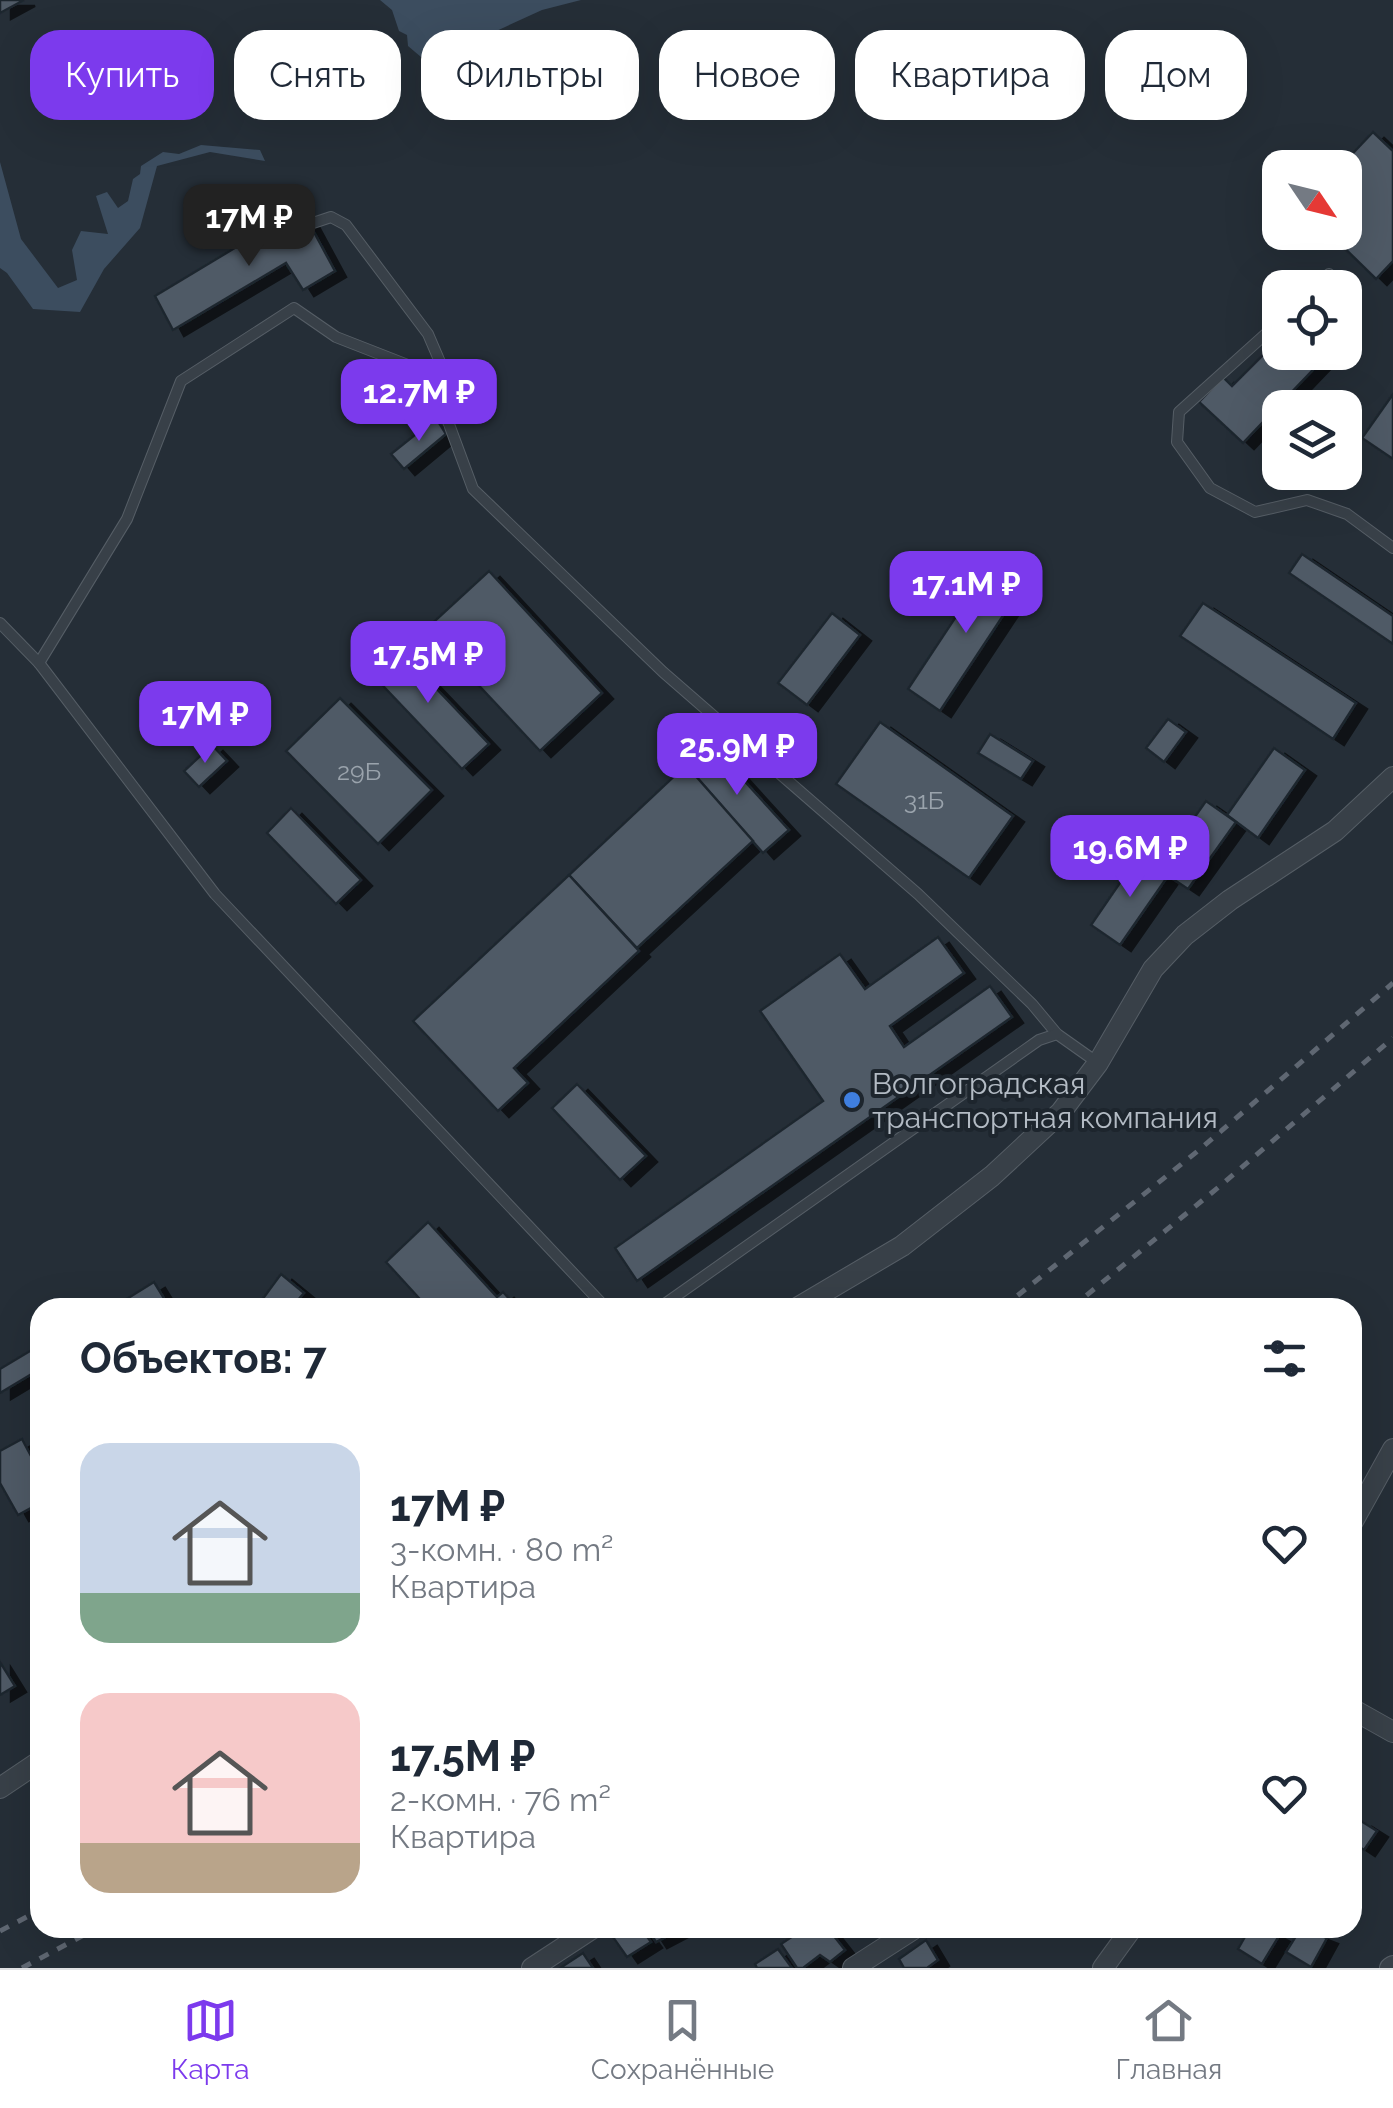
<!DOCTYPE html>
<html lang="ru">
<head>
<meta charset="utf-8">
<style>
  body { margin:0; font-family:Raleway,sans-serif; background:#f6f6f7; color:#1f2937; height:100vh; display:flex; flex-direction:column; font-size:38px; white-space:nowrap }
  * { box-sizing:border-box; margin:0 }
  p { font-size:32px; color:#747a83 }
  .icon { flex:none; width:55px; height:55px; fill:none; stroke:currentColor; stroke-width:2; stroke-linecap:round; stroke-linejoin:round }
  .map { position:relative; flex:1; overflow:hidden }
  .details { position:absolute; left:30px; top:1298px; width:1332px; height:640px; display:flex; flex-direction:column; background:#fff; border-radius:30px; box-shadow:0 10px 40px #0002 }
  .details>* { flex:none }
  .guide { position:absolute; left:30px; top:30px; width:1335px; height:90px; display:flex; gap:20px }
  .needle { width:65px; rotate:125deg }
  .controls { position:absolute; left:1262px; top:150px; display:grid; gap:20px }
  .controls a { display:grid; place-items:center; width:100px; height:100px; border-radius:20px; background:#fff; box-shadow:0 10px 40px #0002; font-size:50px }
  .price { position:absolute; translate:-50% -85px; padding:0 22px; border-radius:20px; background:#7c3aed; color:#fff; font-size:32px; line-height:65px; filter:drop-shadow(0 2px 5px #0008) }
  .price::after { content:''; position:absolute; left:50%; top:60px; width:30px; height:22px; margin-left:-15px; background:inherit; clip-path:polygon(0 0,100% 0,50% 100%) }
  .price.selected { background:#222; color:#fff }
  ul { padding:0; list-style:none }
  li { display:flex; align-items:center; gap:30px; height:250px; padding:0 50px }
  li span { display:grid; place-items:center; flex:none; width:280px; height:200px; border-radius:30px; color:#555 }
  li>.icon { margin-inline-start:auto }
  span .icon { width:120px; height:120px; fill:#fffc; stroke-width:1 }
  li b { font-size:42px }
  h2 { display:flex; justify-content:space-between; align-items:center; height:120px; padding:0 50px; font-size:42px }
  .chip { padding:0 35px; border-radius:30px; background:#fff; box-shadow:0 10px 40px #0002; font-size:35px; line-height:90px }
  .chip.selected { background:#7c3aed; color:#fff }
  .menu { display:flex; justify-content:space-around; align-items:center; height:140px; border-top:2px solid #e0e1e3; background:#fff; font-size:28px; color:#747a83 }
  .menu a { display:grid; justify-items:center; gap:5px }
  .menu .selected { color:#7c3aed }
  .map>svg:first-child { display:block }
</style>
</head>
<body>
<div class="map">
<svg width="1393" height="1968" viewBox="0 0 1393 1968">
  <defs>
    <filter id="shadow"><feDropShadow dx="11" dy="6" stdDeviation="0" flood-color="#0009"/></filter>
  </defs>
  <rect width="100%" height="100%" fill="#252e37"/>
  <g fill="#3c4d5f">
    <path d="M380,0h201l-39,10 -98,45 -23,2 -13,-11 -1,-11 -8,-4 -7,-21z"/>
    <path d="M201,145l59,5 5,11 -55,-9 -53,14 -17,62 -36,41 -24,43 -47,-3 -26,-36 -7,-5v-106l21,77 37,49 19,-8 -5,-30 9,-19 27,3 -12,-38 11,-4 11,16 10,-7 5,-22 7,-5 1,-8 22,-14 16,2z"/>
  </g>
  <g fill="#505a66" stroke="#1f272f" stroke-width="2.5" filter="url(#shadow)">
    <path d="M0,0h24l-24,13z"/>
    <path d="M1373,132l20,19v110l-17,18 -48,-47h17v-64h-6z"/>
    <path d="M301,208l34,63 -32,19 -17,-27 -113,67 -18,-34z"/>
    <path d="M1280,338v14h50l-87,91 -44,-41 24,-25 9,9z"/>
    <path d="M1393,394v65l-31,-21z"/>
    <path d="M436,418l10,16 -42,35 -13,-15z"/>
    <path d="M1302,554l91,62v28l-104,-71z"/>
    <path d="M992,562l32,22 -84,127 -32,-22z"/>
    <path d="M489,571l113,122 -62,58 -114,-122z"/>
    <path d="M1203,603l153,100 -23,36 -153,-103z"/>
    <path d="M832,613l28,22 -53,70 -29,-22z"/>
    <path d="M394,644l95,100 -27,25 -95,-100z"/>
    <path d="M340,698l92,92 -54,54 -92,-93z"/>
    <path d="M1168,719l18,13 -22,30 -18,-14z"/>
    <path d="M880,722l133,94 -44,62 -133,-94z"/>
    <path d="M990,734l43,27 -12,18 -43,-26z"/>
    <path d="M710,743l79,87 -26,23 -77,-88z"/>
    <path d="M212,745l15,16 -28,26 -15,-16z"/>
    <path d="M1274,748l31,22 -47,68 -31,-23z"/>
    <path d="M686,765l67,76 -116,107 -68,-73z"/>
    <path d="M1206,801l30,21 -48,67 -30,-20z"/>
    <path d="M291,808l70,72 -25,24 -69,-71z"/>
    <path d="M1139,855l29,21 -48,69 -29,-20z"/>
    <path d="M569,875l70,76 -125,117 14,15 -30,28 -85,-90z"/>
    <path d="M938,937l26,36 -74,53 14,21 86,-61 22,31 -375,264 -22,-33 208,-147 -63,-90 80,-57 25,35z"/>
    <path d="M577,1084l69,72 -26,24 -68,-72z"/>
    <path d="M428,1222l69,75 6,-5 10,11 -6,5h-79l-42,-46z"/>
    <path d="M281,1274l23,19 -13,15h-35z"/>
    <path d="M154,1282l16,26h-41l-4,-8z"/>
    <path d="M40,1345v24l-40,24v-24z"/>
    <path d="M22,1439l18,34v30l-22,12 -18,-32v-32z"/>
    <path d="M0,1662l15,24 -15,9z"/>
    <path d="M1361,1821l16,10 -13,19 -12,-8v-7z"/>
    <path d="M619,1928h22l10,14 -24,15 -17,-24z"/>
    <path d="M647,1928h34v1l-25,13z"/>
    <path d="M805,1928h9l7,7 9,-4 15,19 -15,12 -10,-7 -17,13h-6l-16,-24z"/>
    <path d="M1250,1928h15l14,8 -17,28 -24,-15z"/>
    <path d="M1301,1928l26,10 -16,29 -25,-15z"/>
    <path d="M926,1940l12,20 -11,8h-23l-5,-9z"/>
    <path d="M778,1949l14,19h-35l-2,-4z"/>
    <path d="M583,1953l10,15h-33z"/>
  </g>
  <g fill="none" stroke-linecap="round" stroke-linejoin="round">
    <g stroke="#565e66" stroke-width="12">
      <g id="lane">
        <path d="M313,223l18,-6 15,8 82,109 12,28 3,46 30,81 190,183 255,222 114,110 25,30 41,29"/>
        <path d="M1315,288l14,-14"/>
        <path d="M1280,321l-101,91 -2,30 33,46 45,24 52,-12 40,14 46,34"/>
        <path d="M0,623l39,40 176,231 391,414"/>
        <path d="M39,663l88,-144 54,-138 113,-73 42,29 105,41"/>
        <path d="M659,1308l380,-268 18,-6"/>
      </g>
    </g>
    <g stroke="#565e66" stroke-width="22">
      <g id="street">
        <path d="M797,1308l105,-62 90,-70 69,-64 37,-49 55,-94 32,-34 45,-35 105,-69 58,-54"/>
        <path d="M1352,1523l41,-74"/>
        <path d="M1352,1709l41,23"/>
        <path d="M0,1788l40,-27"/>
        <path d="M532,1968l61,-40"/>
        <path d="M853,1968l62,-40"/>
        <path d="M1103,1968l29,-40"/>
        <path d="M1390,1968l3,-2"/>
      </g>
    </g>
    <use href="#lane" stroke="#384048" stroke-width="10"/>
    <use href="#street" stroke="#384048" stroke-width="20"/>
    <g stroke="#5f6772" stroke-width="5" stroke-dasharray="10 10" stroke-linecap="butt">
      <path d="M1002,1308l197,-158 194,-167"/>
      <path d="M1071,1308l149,-122 173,-148"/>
      <path d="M0,1931l40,-21"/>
      <path d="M22,1968l75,-40"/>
    </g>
  </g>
  <circle fill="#3f7fe0" stroke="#1d252d" stroke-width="4" cx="852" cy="1100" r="10"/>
  <g text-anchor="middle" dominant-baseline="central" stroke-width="8" stroke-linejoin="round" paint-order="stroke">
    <g font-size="25" fill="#9aa3ac">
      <text x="359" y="771">29Б</text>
      <text x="924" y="800">31Б</text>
    </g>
    <g font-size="30" fill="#b3bbc4" stroke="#1d252d" text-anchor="start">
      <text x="872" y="1083">Волгоградская<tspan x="872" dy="34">транспортная компания</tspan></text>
    </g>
  </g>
</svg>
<div class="controls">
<a><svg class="needle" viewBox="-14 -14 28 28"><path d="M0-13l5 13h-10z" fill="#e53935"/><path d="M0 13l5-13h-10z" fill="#747a83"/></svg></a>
<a><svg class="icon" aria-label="locate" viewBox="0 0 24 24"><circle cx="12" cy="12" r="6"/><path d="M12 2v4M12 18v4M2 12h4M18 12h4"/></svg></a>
<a><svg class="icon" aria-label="layers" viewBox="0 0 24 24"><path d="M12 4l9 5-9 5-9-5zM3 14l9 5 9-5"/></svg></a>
</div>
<b class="price selected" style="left:249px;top:269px">17M ₽</b>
<b class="price" style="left:419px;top:444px">12.7M ₽</b>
<b class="price" style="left:966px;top:636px">17.1M ₽</b>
<b class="price" style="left:428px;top:706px">17.5M ₽</b>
<b class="price" style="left:205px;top:766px">17M ₽</b>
<b class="price" style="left:737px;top:798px">25.9M ₽</b>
<b class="price" style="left:1130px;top:900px">19.6M ₽</b>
<div class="guide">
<a class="chip selected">Купить</a>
<a class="chip">Снять</a>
<a class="chip">Фильтры</a>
<a class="chip">Новое</a>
<a class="chip">Квартира</a>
<a class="chip">Дом</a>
</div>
<section class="details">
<h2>Объектов: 7<svg class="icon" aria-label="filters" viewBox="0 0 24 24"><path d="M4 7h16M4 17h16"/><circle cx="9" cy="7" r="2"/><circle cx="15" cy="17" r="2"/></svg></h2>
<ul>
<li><span style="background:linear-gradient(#c9d6e8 75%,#7fa58c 0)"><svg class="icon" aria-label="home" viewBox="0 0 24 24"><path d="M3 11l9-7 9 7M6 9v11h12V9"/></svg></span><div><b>17M ₽</b><p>3-комн. · 80 m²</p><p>Квартира</p></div><svg class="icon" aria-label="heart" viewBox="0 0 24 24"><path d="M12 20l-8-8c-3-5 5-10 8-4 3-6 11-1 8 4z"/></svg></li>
<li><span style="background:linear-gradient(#f6c9c9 75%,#b9a48a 0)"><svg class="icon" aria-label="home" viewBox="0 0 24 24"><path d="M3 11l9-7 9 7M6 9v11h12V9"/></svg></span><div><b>17.5M ₽</b><p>2-комн. · 76 m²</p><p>Квартира</p></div><svg class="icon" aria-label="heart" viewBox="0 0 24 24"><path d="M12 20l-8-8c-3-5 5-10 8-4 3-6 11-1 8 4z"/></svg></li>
</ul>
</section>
</div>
<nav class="menu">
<a class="selected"><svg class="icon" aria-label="map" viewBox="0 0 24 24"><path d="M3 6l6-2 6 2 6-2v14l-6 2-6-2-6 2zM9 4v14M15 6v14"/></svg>Карта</a>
<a><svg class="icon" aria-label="saved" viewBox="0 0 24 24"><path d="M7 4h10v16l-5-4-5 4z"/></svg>Сохранённые</a>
<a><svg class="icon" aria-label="home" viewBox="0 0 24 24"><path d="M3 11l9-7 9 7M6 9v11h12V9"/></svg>Главная</a>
</nav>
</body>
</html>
